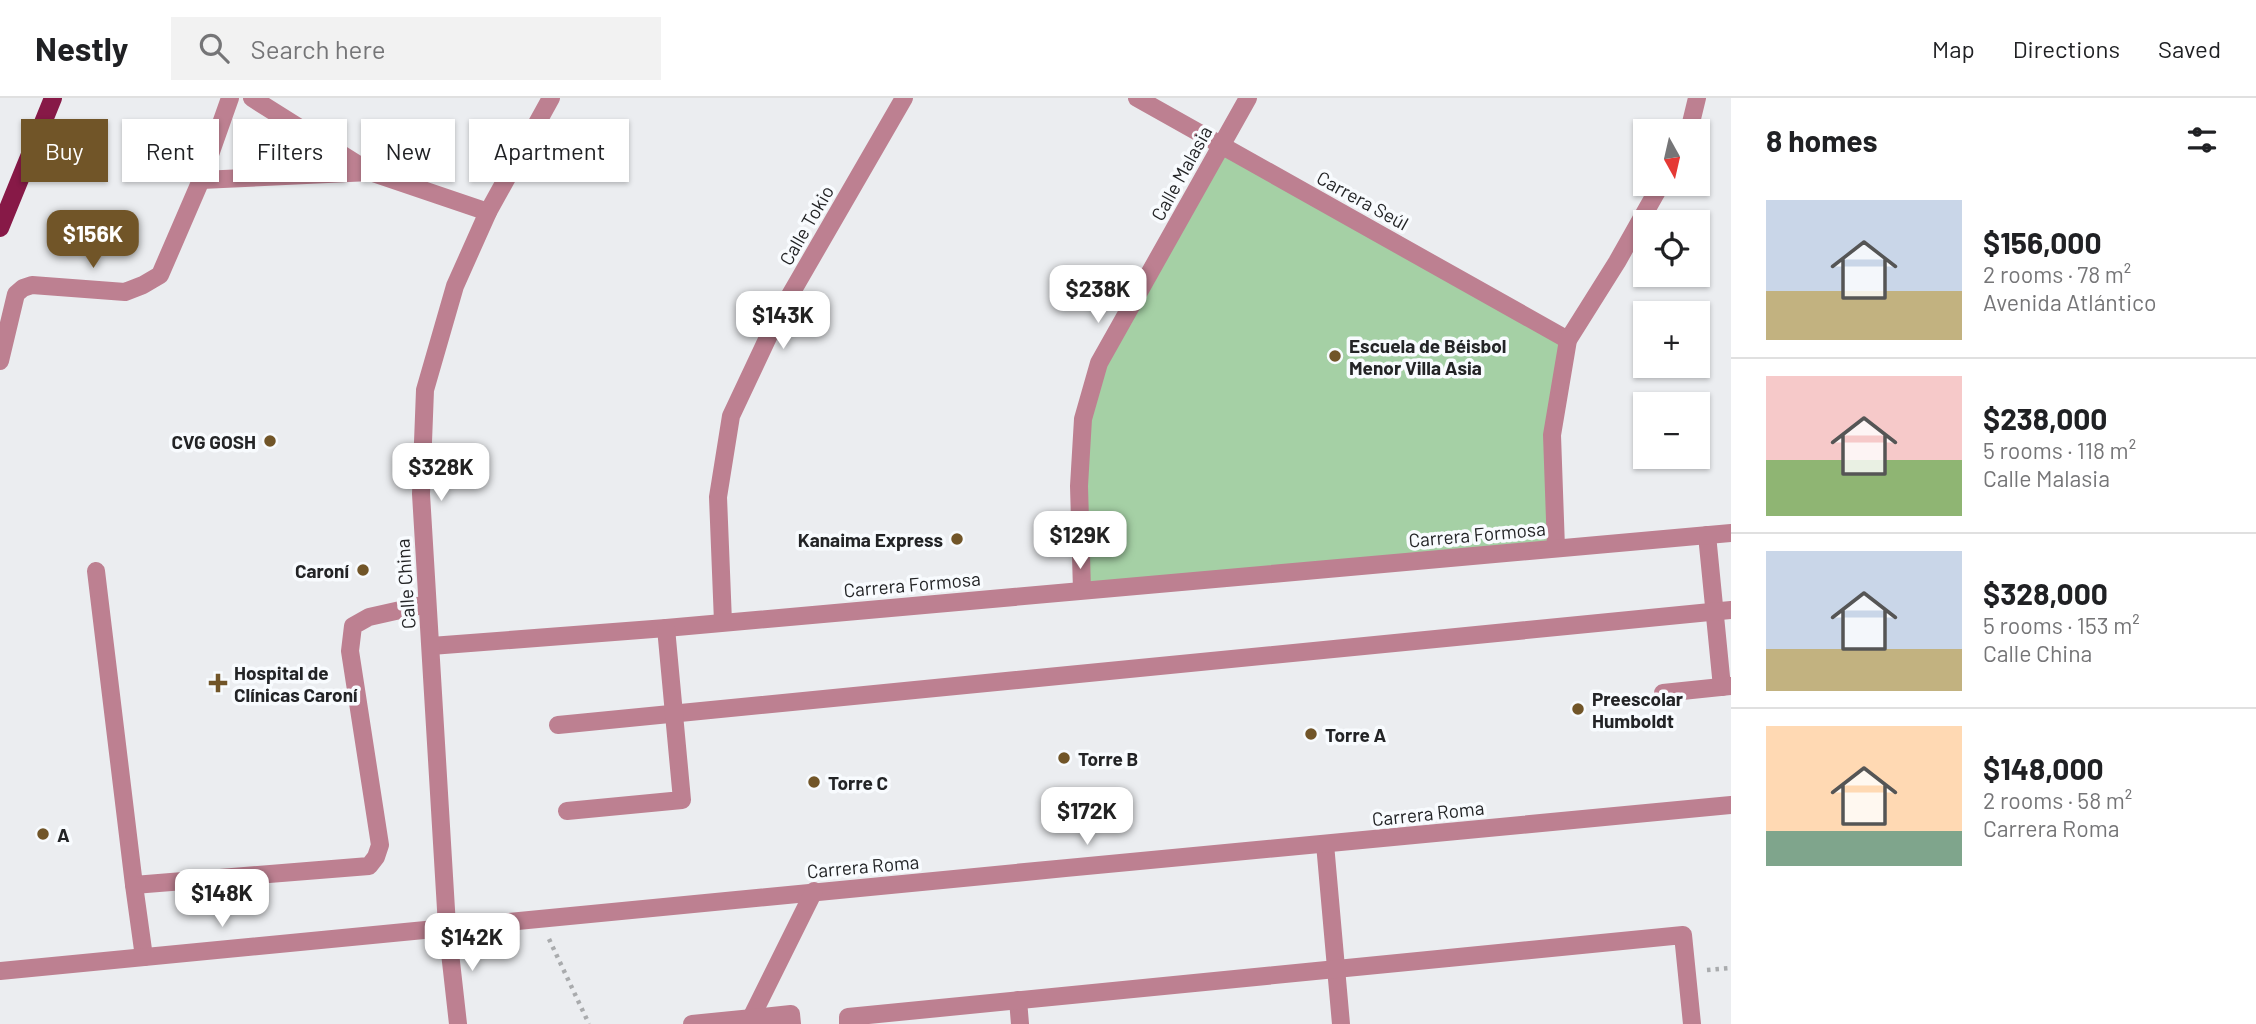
<!DOCTYPE html>
<html lang="en">
<head>
<meta charset="utf-8">
<style>
  body { margin:0; font-family:Barlow,sans-serif; background:#f2f2f2; color:#202124; height:100vh; display:flex; flex-direction:column; font-size:26px; white-space:nowrap }
  * { box-sizing:border-box; margin:0 }
  p { font-size:23px; color:#757577 }
  .icon { flex:none; width:38px; height:38px; fill:none; stroke:currentColor; stroke-width:2; stroke-linecap:round; stroke-linejoin:round }
  .map { position:relative; flex:1; overflow:hidden }
  .details { display:flex; flex-direction:column; background:#fff; width:525px }
  .details>* { flex:none }
  .top-card { position:absolute; left:21px; top:21px; width:665px; height:63px; display:flex; gap:14px }
  .needle { width:46px; rotate:172deg }
  .fabs { position:absolute; left:1633px; top:21px; display:grid; gap:14px }
  .fabs a { display:grid; place-items:center; width:77px; height:77px; border-radius:0px; background:#fff; box-shadow:0 2px 5px #0004; font-size:35px }
  .price { position:absolute; translate:-50% -60px; padding:0 16px; border-radius:14px; background:#fff; color:#222; font-size:23px; line-height:46px; filter:drop-shadow(0 2px 4px #0008) }
  .price::after { content:''; position:absolute; left:50%; top:42px; width:21px; height:16px; margin-left:-10px; background:inherit; clip-path:polygon(0 0,100% 0,50% 100%) }
  .price.active { background:#715528; color:#fff }
  ul { padding:0; list-style:none }
  li { display:flex; align-items:center; gap:21px; height:175px; padding:0 35px }
  li+li { border-top:2px solid #e0e0e0 }
  li span { display:grid; place-items:center; flex:none; width:196px; height:140px; border-radius:0px; color:#555 }
  li>.icon { margin-inline-start:auto }
  span .icon { width:84px; height:84px; fill:#fffc; stroke-width:1 }
  li b { font-size:30px }
  h2 { display:flex; justify-content:space-between; align-items:center; height:84px; padding:0 35px; font-size:30px }
  .pill { padding:0 24px; border-radius:0px; background:#fff; box-shadow:0 2px 5px #0004; font-size:24px; line-height:63px }
  .pill.active { background:#715528; color:#fff }
  header { display:flex; align-items:center; gap:42px; box-sizing:border-box; height:98px; padding:0 35px; background:#fff; border-bottom:2px solid #e0e0e0 }
  header strong { font-size:33px }
  nav { display:flex; gap:38px; margin-inline-start:auto; font-size:24px }
  .search { width:490px; height:63px; background:#f2f2f2; display:flex; align-items:center; gap:18px; box-sizing:border-box; padding:0 24px; border-radius:0px; color:#757577; font-size:26px }
  main { display:flex; flex:1; min-height:0 }
  .map>svg:first-child { display:block }
</style>
</head>
<body>
<header>
<strong>Nestly</strong>
<div class="search"><svg class="icon" aria-label="search" viewBox="0 0 24 24"><circle cx="10" cy="10" r="6"/><path d="M15 15l6 6"/></svg>Search here</div>
<nav><a>Map</a><a>Directions</a><a>Saved</a></nav>
</header>
<main>
<div class="map">
<svg width="1731" height="926" viewBox="0 0 1731 926">
  <rect width="100%" height="100%" fill="#ebedf0"/>
  <path fill="#a5d0a5" d="M1223,54l339,192 -12,201 -464,38 2,-163 16,-52z"/>
  <g fill="none" stroke-linecap="round" stroke-linejoin="round">
    <g stroke="#a9abad" stroke-width="4.5" stroke-dasharray="3.5 5" stroke-linecap="butt">
      <path d="M549,841l40,85"/>
      <path d="M1707,872l24,-2"/>
    </g>
    <g stroke="#bd8091" stroke-width="18">
      <path d="M252,0l118,74 118,40"/>
      <path d="M1137,0l431,242"/>
      <path d="M1689,33l8,-33"/>
      <path d="M201,82l169,-8"/>
      <path d="M0,263l16,-67 7,-6 9,-3 93,7 18,-7 17,-10 41,-95 29,-82"/>
      <path d="M1707,437l15,152"/>
      <path d="M1556,450l-4,-113 16,-95 49,-78 44,-78"/>
      <path d="M96,473l38,314 235,-19 7,-9 4,-12 -30,-194 3,-25 16,-9 58,-13"/>
      <path d="M1082,492l-3,-104 4,-67 16,-56 149,-265"/>
      <path d="M723,524l-5,-125 13,-81 47,-100 126,-218"/>
      <path d="M431,548l235,-18 1065,-95"/>
      <path d="M1663,595l68,-7"/>
      <path d="M558,627l1173,-115"/>
      <path d="M567,713l115,-11 -16,-172"/>
      <path d="M1325,746l16,180"/>
      <path d="M134,787l10,72"/>
      <path d="M0,873c577,-59 1154,-110 1731,-166"/>
      <path d="M1018,902l2,24"/>
      <path d="M751,920l63,-127"/>
      <path d="M458,926l-11,-98 -26,-432 4,-104 30,-104 33,-74 63,-114"/>
      <path d="M692,926l99,-10 1,10"/>
      <path d="M848,926v-7l835,-82 9,89"/>
    </g>
    <path stroke="#871947" stroke-width="18" d="M0,130l53,-130"/>
  </g>
  <g fill="#715528" stroke="#f8fbfe" stroke-width="2.5">
    <circle cx="1335" cy="258" r="7"/>
    <circle cx="270" cy="343" r="7"/>
    <circle cx="957" cy="441" r="7"/>
    <circle cx="363" cy="472" r="7"/>
    <path d="M214.5 574.5h7v7h7v7h-7v7h-7v-7h-7v-7h7z"/>
    <circle cx="1578" cy="611" r="7"/>
    <circle cx="1311" cy="636" r="7"/>
    <circle cx="1064" cy="660" r="7"/>
    <circle cx="814" cy="684" r="7"/>
    <circle cx="43" cy="736" r="7"/>
  </g>
  <g text-anchor="middle" dominant-baseline="central" stroke-width="7" stroke-linejoin="round" paint-order="stroke">
    <g font-size="19" fill="#232426" stroke="#f8fbfe">
      <text transform="translate(1181 75) rotate(-61)">Calle Malasia</text>
      <text transform="translate(1363 102) rotate(29)">Carrera Seúl</text>
      <text transform="translate(806 127) rotate(-60)">Calle Tokio</text>
      <text transform="translate(1477 436) rotate(-5)">Carrera Formosa</text>
      <text transform="translate(405 486) rotate(-94)">Calle China</text>
      <text transform="translate(912 486) rotate(-5)">Carrera Formosa</text>
      <text transform="translate(1428 715) rotate(-6)">Carrera Roma</text>
      <text transform="translate(863 768) rotate(-5)">Carrera Roma</text>
    </g>
    <g font-size="19" font-weight="bold" fill="#232426" stroke="#f8fbfe" text-anchor="start">
      <text x="1349" y="247">Escuela de Béisbol<tspan x="1349" dy="22">Menor Villa Asia</tspan></text>
      <text x="256" y="343" text-anchor="end">CVG GOSH</text>
      <text x="943" y="441" text-anchor="end">Kanaima Express</text>
      <text x="349" y="472" text-anchor="end">Caroní</text>
      <text x="234" y="574">Hospital de<tspan x="234" dy="22">Clínicas Caroní</tspan></text>
      <text x="1592" y="600">Preescolar<tspan x="1592" dy="22">Humboldt</tspan></text>
      <text x="1325" y="636">Torre A</text>
      <text x="1078" y="660">Torre B</text>
      <text x="828" y="684">Torre C</text>
      <text x="57" y="736">A</text>
    </g>
  </g>
</svg>
<div class="fabs">
<a><svg class="needle" viewBox="-14 -14 28 28"><path d="M0-13l5 13h-10z" fill="#e53935"/><path d="M0 13l5-13h-10z" fill="#757577"/></svg></a>
<a><svg class="icon" aria-label="locate" viewBox="0 0 24 24"><circle cx="12" cy="12" r="6"/><path d="M12 2v4M12 18v4M2 12h4M18 12h4"/></svg></a>
<a>+</a>
<a>−</a>
</div>
<b class="price active" style="left:93px;top:172px">$156K</b>
<b class="price" style="left:1098px;top:227px">$238K</b>
<b class="price" style="left:783px;top:253px">$143K</b>
<b class="price" style="left:441px;top:405px">$328K</b>
<b class="price" style="left:1080px;top:473px">$129K</b>
<b class="price" style="left:1087px;top:749px">$172K</b>
<b class="price" style="left:222px;top:831px">$148K</b>
<b class="price" style="left:472px;top:875px">$142K</b>
<div class="top-card">
<a class="pill active">Buy</a>
<a class="pill">Rent</a>
<a class="pill">Filters</a>
<a class="pill">New</a>
<a class="pill">Apartment</a>
</div>
</div>
<section class="details">
<h2>8 homes<svg class="icon" aria-label="filters" viewBox="0 0 24 24"><path d="M4 7h16M4 17h16"/><circle cx="9" cy="7" r="2"/><circle cx="15" cy="17" r="2"/></svg></h2>
<ul>
<li><span style="background:linear-gradient(#c9d6e8 65%,#c2b280 0)"><svg class="icon" aria-label="home" viewBox="0 0 24 24"><path d="M3 11l9-7 9 7M6 9v11h12V9"/></svg></span><div><b>$156,000</b><p>2 rooms · 78 m²</p><p>Avenida Atlántico</p></div></li>
<li><span style="background:linear-gradient(#f6c9c9 60%,#8fb573 0)"><svg class="icon" aria-label="home" viewBox="0 0 24 24"><path d="M3 11l9-7 9 7M6 9v11h12V9"/></svg></span><div><b>$238,000</b><p>5 rooms · 118 m²</p><p>Calle Malasia</p></div></li>
<li><span style="background:linear-gradient(#c9d6e8 70%,#c2b280 0)"><svg class="icon" aria-label="home" viewBox="0 0 24 24"><path d="M3 11l9-7 9 7M6 9v11h12V9"/></svg></span><div><b>$328,000</b><p>5 rooms · 153 m²</p><p>Calle China</p></div></li>
<li><span style="background:linear-gradient(#ffd9b3 75%,#7fa58c 0)"><svg class="icon" aria-label="home" viewBox="0 0 24 24"><path d="M3 11l9-7 9 7M6 9v11h12V9"/></svg></span><div><b>$148,000</b><p>2 rooms · 58 m²</p><p>Carrera Roma</p></div></li>
</ul>
</section>
</main>
</body>
</html>
